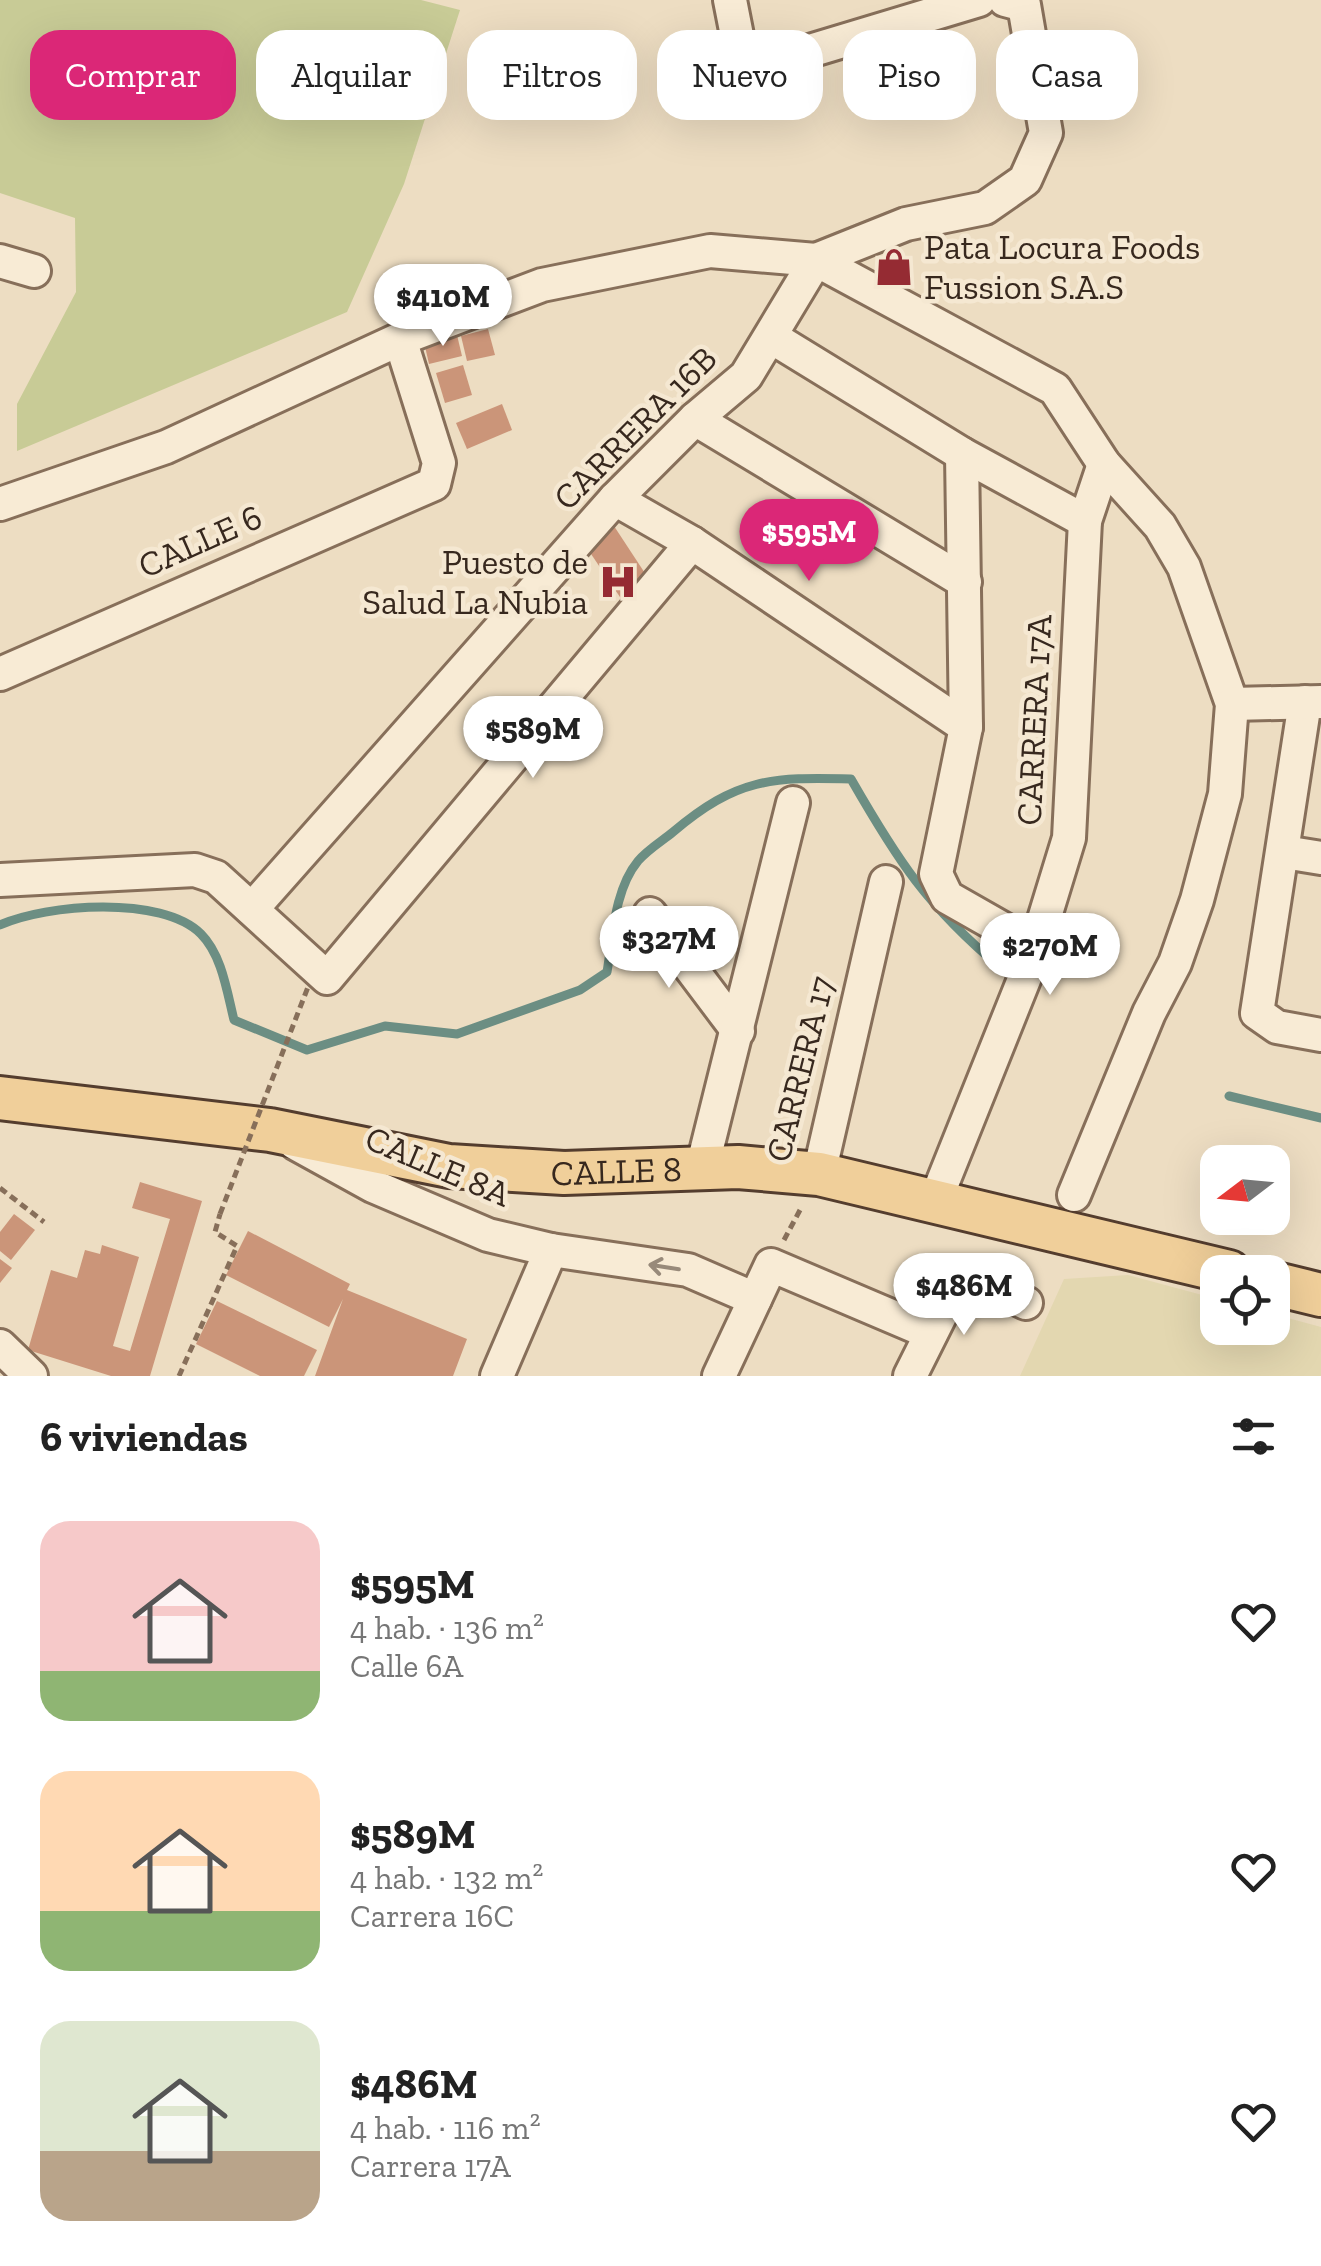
<!DOCTYPE html>
<html lang="es">
<head>
<meta charset="utf-8">
<style>
  body { margin:0; font-family:"Zilla Slab",serif; background:#f2f2f2; color:#222; height:100vh; display:flex; flex-direction:column; font-size:38px; white-space:nowrap }
  * { box-sizing:border-box; margin:0 }
  p { font-size:32px; color:#767676 }
  .icon { flex:none; width:55px; height:55px; fill:none; stroke:currentColor; stroke-width:2; stroke-linecap:round; stroke-linejoin:round }
  .map { position:relative; height:1376px; overflow:hidden }
  .details { display:flex; flex-direction:column; background:#fff; flex:1 }
  .details>* { flex:none }
  .banner { position:absolute; left:30px; top:30px; width:1262px; height:90px; display:flex; gap:20px }
  .needle { width:65px; rotate:254deg }
  .buttons { position:absolute; left:1200px; top:1145px; display:grid; gap:20px }
  .buttons a { display:grid; place-items:center; width:90px; height:90px; border-radius:20px; background:#fff; box-shadow:0 10px 40px #0002; font-size:50px }
  .price { position:absolute; translate:-50% -85px; padding:0 22px; border-radius:35px; background:#fff; color:#222; font-size:32px; line-height:65px; filter:drop-shadow(0 2px 5px #0008) }
  .price::after { content:''; position:absolute; left:50%; top:60px; width:30px; height:22px; margin-left:-15px; background:inherit; clip-path:polygon(0 0,100% 0,50% 100%) }
  .price.current { background:#db2777; color:#fff }
  ul { padding:0; list-style:none }
  li { display:flex; align-items:center; gap:30px; height:250px; padding:0 40px }
  li span { display:grid; place-items:center; flex:none; width:280px; height:200px; border-radius:30px; color:#555 }
  li>.icon { margin-inline-start:auto }
  span .icon { width:120px; height:120px; fill:#fffc; stroke-width:1 }
  li b { font-size:42px }
  h2 { display:flex; justify-content:space-between; align-items:center; height:120px; padding:0 40px; font-size:42px }
  .tag { padding:0 35px; border-radius:30px; background:#fff; box-shadow:0 10px 40px #0002; font-size:35px; line-height:90px }
  .tag.current { background:#db2777; color:#fff }
  .map>svg:first-child { display:block }
</style>
</head>
<body>
<div class="map">
<svg width="1321" height="1376" viewBox="0 0 1321 1376">
  <rect width="100%" height="100%" fill="#edddc2"/>
  <path fill="#e3d7b0" d="M1128,1275l89,24 1,29h54l1,-14 48,13v49h-301l44,-97z"/>
  <path fill="#c8cb96" d="M0,0h421l39,10 -56,174 -57,128 -330,139v-47l59,-112 -1,-74 -75,-25z"/>
  <g fill="none" stroke-linecap="round" stroke-linejoin="round">
    <g stroke="#6c8e83" stroke-width="9">
      <path d="M0,925c46,-21 162,-30 201,9 21,21 26,58 33,86l73,30 78,-24 72,8 123,-44 27,-18c6,-35 7,-82 31,-111 9,-11 24,-20 35,-29 64,-54 98,-55 178,-53 47,82 76,127 150,189"/>
      <path d="M1229,1096l92,22"/>
    </g>
  </g>
  <g fill="#cb9579">
    <path d="M488,329l7,26 -28,6 -6,-25z"/>
    <path d="M457,335l5,21 -33,8 -5,-22z"/>
    <path d="M463,365l9,30 -27,8 -9,-30z"/>
    <path d="M502,404l10,26 -45,19 -11,-26z"/>
    <path d="M614,526l40,61 -28,19 -41,-61z"/>
    <path d="M140,1182l62,19 -52,175h-39l-83,-26 23,-80 26,8 8,-28 15,4 2,-9 37,12 -26,89 17,5 40,-132 -38,-11z"/>
    <path d="M14,1214l21,16 -24,30 -11,-9v-19z"/>
    <path d="M248,1231l102,53 -3,6 120,49 -14,37h-138l28,-77 -14,28 -103,-52z"/>
    <path d="M0,1259l12,9 -12,15z"/>
    <path d="M217,1301l100,49 -13,26h-44l-64,-32z"/>
  </g>
  <g fill="none" stroke-linecap="round" stroke-linejoin="round">
    <g stroke="#876f5a" stroke-width="38">
      <g id="minor">
        <path d="M730,0l10,51 20,15 219,-66"/>
        <path d="M0,261l34,10"/>
        <path d="M773,338l189,116 123,67"/>
        <path d="M695,419l270,163"/>
        <path d="M962,454l4,273 -30,147 11,23 88,50"/>
        <path d="M615,499l77,44 274,184"/>
        <path d="M0,504l166,-57 234,-108 142,-54 168,-34 106,9 239,129 49,75 56,62 24,41 48,137 -7,90 -28,106 -22,63 -26,50 -75,182"/>
        <path d="M0,674l434,-190 5,-21 -39,-124"/>
        <path d="M1305,702l-48,311 20,14 44,8"/>
        <path d="M1232,704l89,-2"/>
        <path d="M1284,852l37,6"/>
        <path d="M0,880l195,-10 21,7 111,101 365,-435"/>
        <path d="M252,909l363,-410 80,-80 51,-43 70,-116 90,-36 79,-16 40,-28 21,-47 -22,-128 -19,-5"/>
        <path d="M650,914l88,117"/>
        <path d="M295,1143l78,43 115,49 63,15 137,20 67,29"/>
        <path d="M702,1168l91,-365"/>
        <path d="M819,1174l67,-292"/>
        <path d="M936,1199l95,-237 38,-124 16,-317 19,-57"/>
        <path d="M0,1346l31,30"/>
        <path d="M497,1376l54,-126"/>
        <path d="M719,1376l52,-111 160,68"/>
        <path d="M910,1376l52,-104 64,31"/>
      </g>
    </g>
    <g stroke="#543d2e" stroke-width="48">
      <g id="major">
        <path id="s1" d="M0,1098l270,32 179,36 115,7 174,-6 81,7 410,98"/>
        <path d="M1272,1283l49,12"/>
      </g>
    </g>
    <g stroke="#876f5a" stroke-width="5" stroke-dasharray="8 5" stroke-linecap="butt">
      <path d="M0,1188l44,34"/>
      <path d="M784,1240l16,-30"/>
      <path d="M179,1376l58,-130 -22,-14 5,-18"/>
    </g>
    <use href="#minor" stroke="#f8ebd5" stroke-width="32"/>
    <use href="#major" stroke="#f0cf9a" stroke-width="42"/>
    <path stroke="#876f5a" stroke-width="5" stroke-dasharray="8 5" stroke-linecap="butt" d="M220,1214l88,-227"/>
  </g>
  <defs><path id="oneway-shaft" d="M-6 0H5M1.5-3L5.5 0L1.5 3" fill="none" stroke-width="1.6" stroke-linecap="round" stroke-linejoin="round" transform="scale(2.5)"/></defs>
  <use stroke="#988a7a" href="#oneway-shaft" transform="translate(664 1267) rotate(-171)"/>
  <defs>
    <g id="shop-bare" transform="scale(3)"><path d="M-5-2.5h2.3a2.7 3.5 0 0 1 5.4 0H5L5.5 6h-11ZM-1.5-2.5h3a1.5 2.3 0 0 0-3 0Z" fill="#952b33" stroke="#f5e8d2" stroke-width="2.5" paint-order="stroke"/></g>
    <g id="hospital-bare" transform="scale(3)"><path d="M-5-5h3v3.5h4V-5h3V5h-3V1.5h-4V5h-3Z" fill="#952b33" stroke="#f5e8d2" stroke-width="2.5" paint-order="stroke"/></g>
  </defs>
  <g fill-rule="evenodd">
    <use href="#shop-bare" x="894" y="267"/>
    <use href="#hospital-bare" x="618" y="582"/>
  </g>
  <g text-anchor="middle" dominant-baseline="central" stroke-width="9" stroke-linejoin="round" paint-order="stroke">
    <g font-size="35" fill="#37281e" stroke="#f5e8d2" text-anchor="start">
      <text x="924" y="247">Pata Locura Foods<tspan x="924" dy="40">Fussion S.A.S</tspan></text>
      <text x="588" y="562" text-anchor="end">Puesto de<tspan x="588" dy="40">Salud La Nubia</tspan></text>
    </g>
    <g font-size="35" fill="#37281e" stroke="#f5e8d2">
      <text transform="translate(635 428) rotate(-45)">CARRERA 16B</text>
      <text transform="translate(200 541) rotate(-24)">CALLE 6</text>
      <text transform="translate(1034 720) rotate(-87)">CARRERA 17A</text>
      <text transform="translate(800 1069) rotate(-76)">CARRERA 17</text>
      <text transform="translate(438 1166) rotate(23)">CALLE 8A</text>
      <text stroke="none"><textPath href="#s1" startOffset="622">CALLE 8</textPath></text>
    </g>
  </g>
</svg>
<div class="buttons">
<a><svg class="needle" viewBox="-14 -14 28 28"><path d="M0-13l5 13h-10z" fill="#e53935"/><path d="M0 13l5-13h-10z" fill="#767676"/></svg></a>
<a><svg class="icon" aria-label="locate" viewBox="0 0 24 24"><circle cx="12" cy="12" r="6"/><path d="M12 2v4M12 18v4M2 12h4M18 12h4"/></svg></a>
</div>
<b class="price" style="left:443px;top:349px">$410M</b>
<b class="price current" style="left:809px;top:584px">$595M</b>
<b class="price" style="left:533px;top:781px">$589M</b>
<b class="price" style="left:669px;top:991px">$327M</b>
<b class="price" style="left:1050px;top:998px">$270M</b>
<b class="price" style="left:964px;top:1338px">$486M</b>
<div class="banner">
<a class="tag current">Comprar</a>
<a class="tag">Alquilar</a>
<a class="tag">Filtros</a>
<a class="tag">Nuevo</a>
<a class="tag">Piso</a>
<a class="tag">Casa</a>
</div>
</div>
<section class="details">
<h2>6 viviendas<svg class="icon" aria-label="filters" viewBox="0 0 24 24"><path d="M4 7h16M4 17h16"/><circle cx="9" cy="7" r="2"/><circle cx="15" cy="17" r="2"/></svg></h2>
<ul>
<li><span style="background:linear-gradient(#f6c9c9 75%,#8fb573 0)"><svg class="icon" aria-label="home" viewBox="0 0 24 24"><path d="M3 11l9-7 9 7M6 9v11h12V9"/></svg></span><div><b>$595M</b><p>4 hab. · 136 m²</p><p>Calle 6A</p></div><svg class="icon" aria-label="heart" viewBox="0 0 24 24"><path d="M12 20l-8-8c-3-5 5-10 8-4 3-6 11-1 8 4z"/></svg></li>
<li><span style="background:linear-gradient(#ffd9b3 70%,#8fb573 0)"><svg class="icon" aria-label="home" viewBox="0 0 24 24"><path d="M3 11l9-7 9 7M6 9v11h12V9"/></svg></span><div><b>$589M</b><p>4 hab. · 132 m²</p><p>Carrera 16C</p></div><svg class="icon" aria-label="heart" viewBox="0 0 24 24"><path d="M12 20l-8-8c-3-5 5-10 8-4 3-6 11-1 8 4z"/></svg></li>
<li><span style="background:linear-gradient(#dfe7d0 65%,#b9a48a 0)"><svg class="icon" aria-label="home" viewBox="0 0 24 24"><path d="M3 11l9-7 9 7M6 9v11h12V9"/></svg></span><div><b>$486M</b><p>4 hab. · 116 m²</p><p>Carrera 17A</p></div><svg class="icon" aria-label="heart" viewBox="0 0 24 24"><path d="M12 20l-8-8c-3-5 5-10 8-4 3-6 11-1 8 4z"/></svg></li>
</ul>
</section>
</body>
</html>
